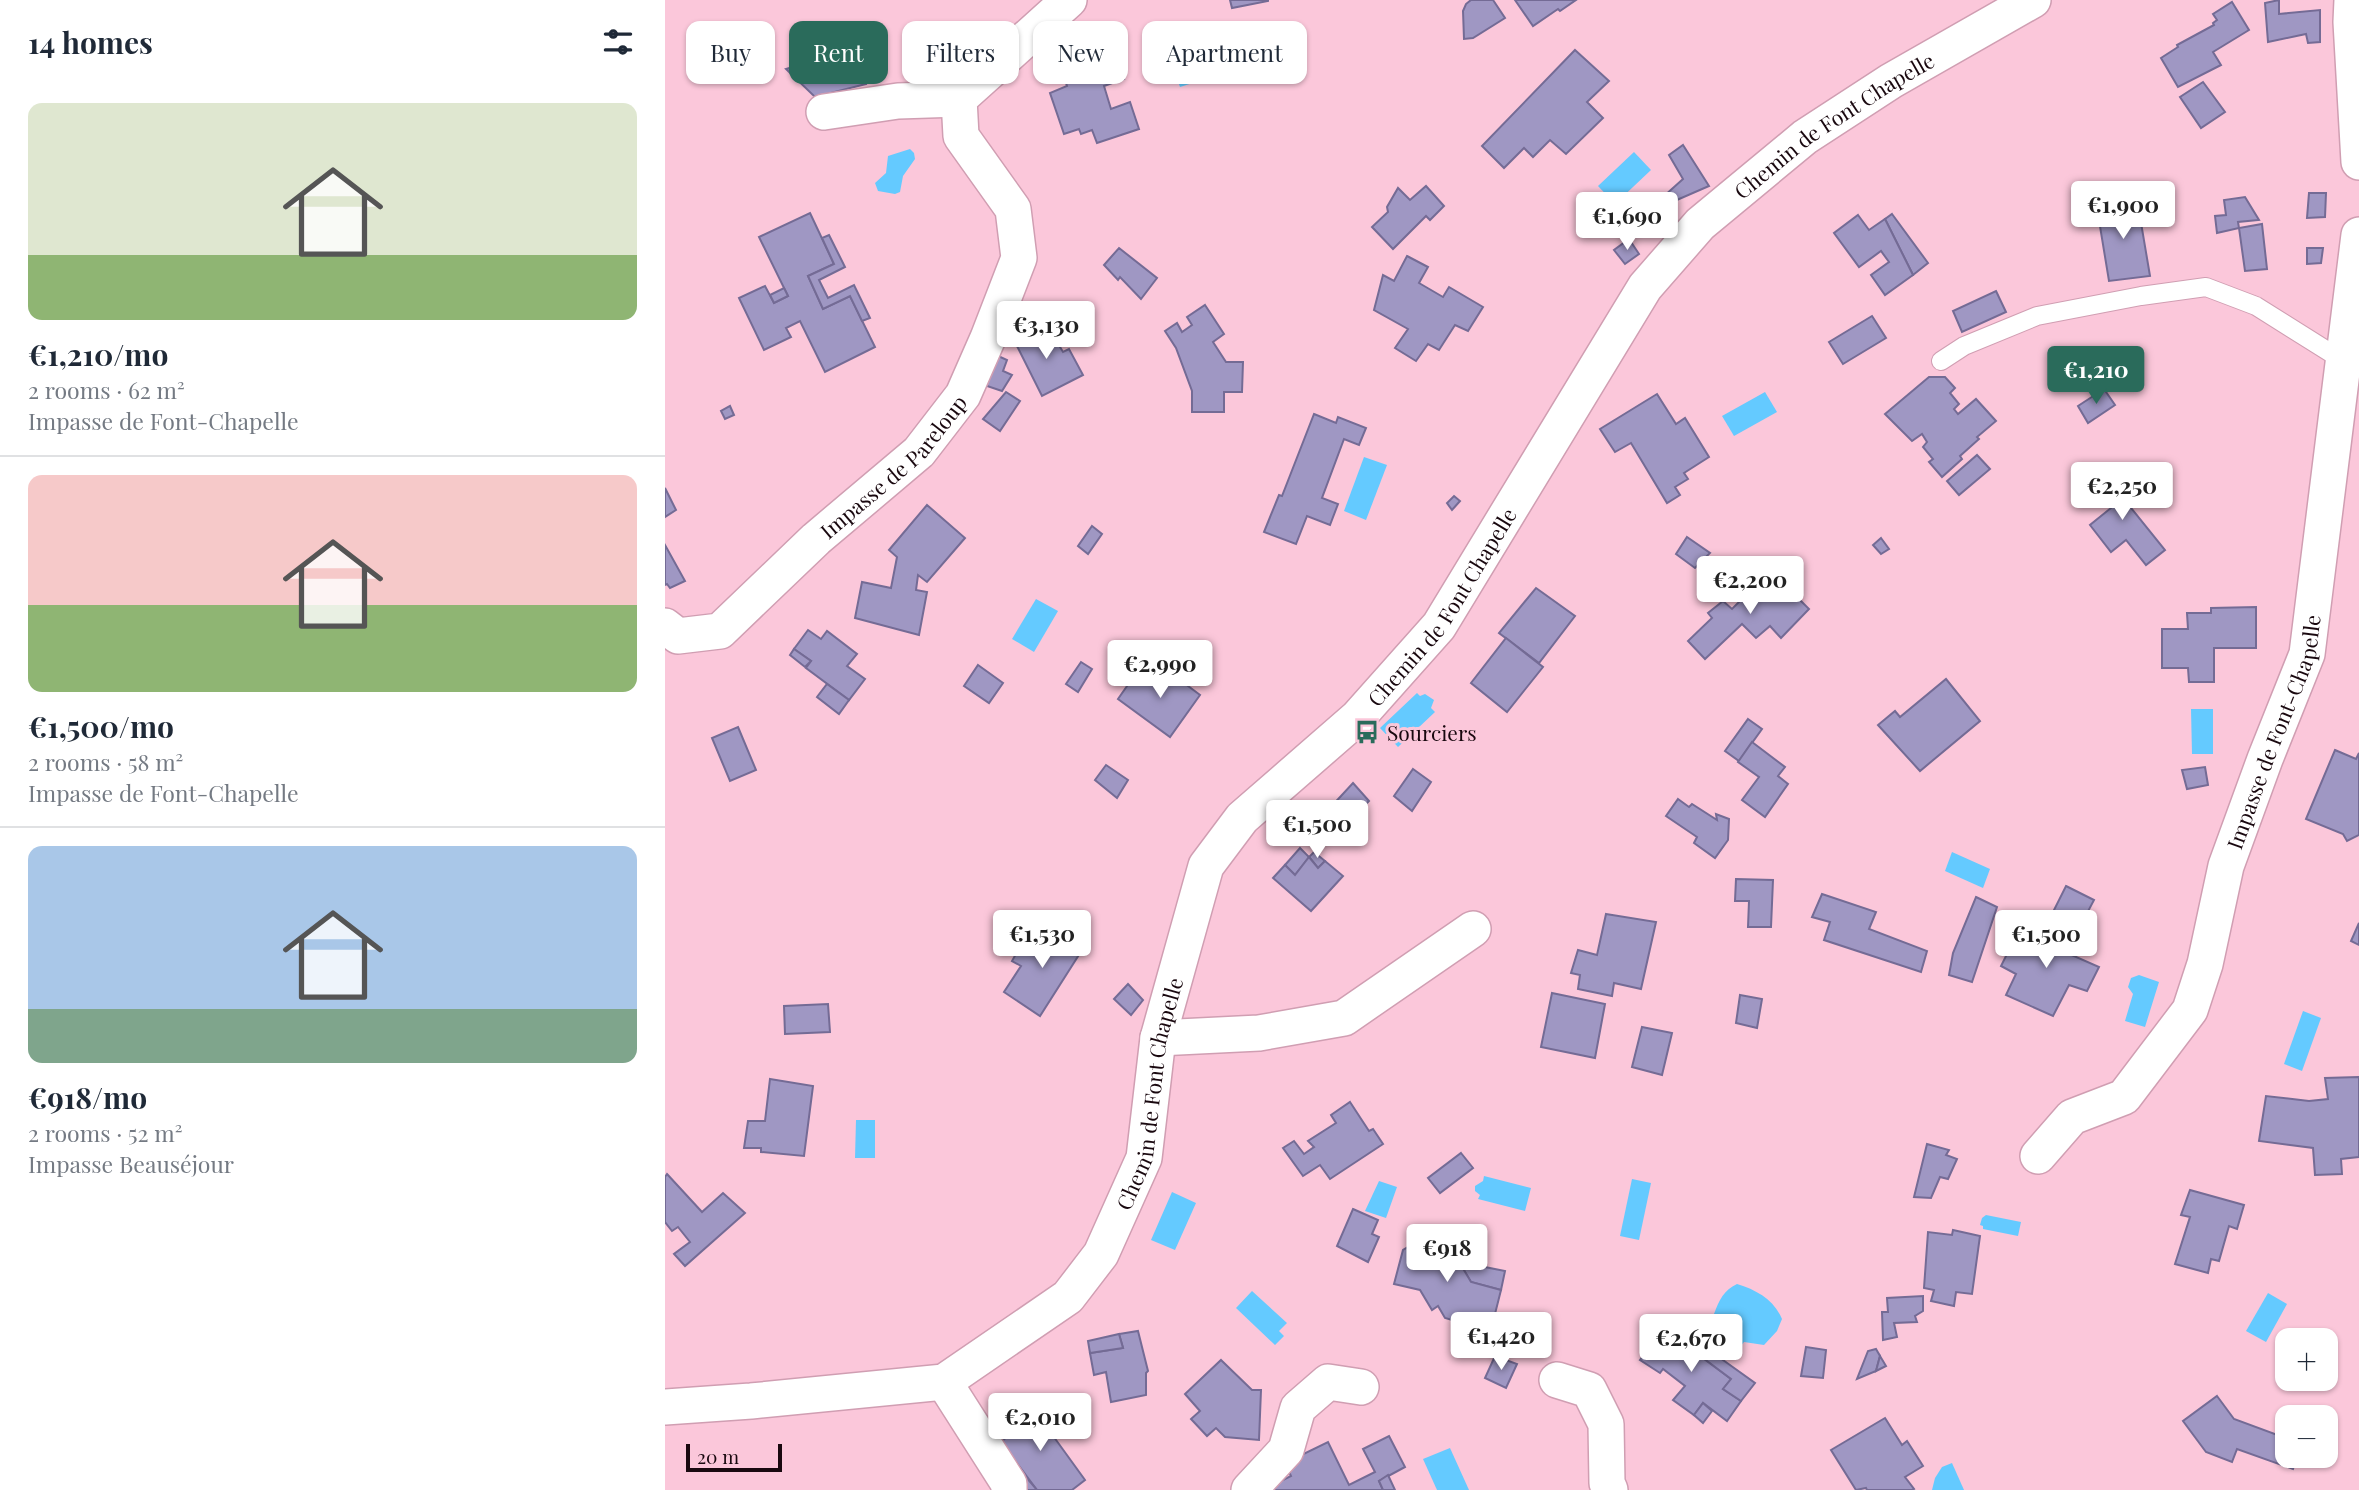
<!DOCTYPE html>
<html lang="en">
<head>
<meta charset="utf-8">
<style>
  body { margin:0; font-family:"Playfair Display",serif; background:#f2f2f3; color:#1f2937; height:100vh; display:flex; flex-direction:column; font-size:26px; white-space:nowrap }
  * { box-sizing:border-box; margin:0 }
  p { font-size:23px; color:#747a83 }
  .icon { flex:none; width:38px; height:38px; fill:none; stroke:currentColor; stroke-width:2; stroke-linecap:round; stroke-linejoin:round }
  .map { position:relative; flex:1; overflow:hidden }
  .side { display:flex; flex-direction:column; background:#fff; width:665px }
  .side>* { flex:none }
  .hud { position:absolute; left:21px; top:21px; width:665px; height:63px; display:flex; gap:14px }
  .tools { position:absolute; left:1610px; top:1328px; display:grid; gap:14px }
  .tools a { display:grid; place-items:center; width:63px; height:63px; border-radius:14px; background:#fff; box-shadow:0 2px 5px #0004; font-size:35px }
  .scale { position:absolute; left:21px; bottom:18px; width:96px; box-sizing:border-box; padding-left:7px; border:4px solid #19080f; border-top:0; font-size:19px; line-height:24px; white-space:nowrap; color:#19080f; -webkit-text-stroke:5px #fbc7da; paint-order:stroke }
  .price { position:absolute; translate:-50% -60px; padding:0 16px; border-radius:7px; background:#fff; color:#222; font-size:23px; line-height:46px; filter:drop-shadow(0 2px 4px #0008) }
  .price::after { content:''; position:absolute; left:50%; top:42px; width:21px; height:16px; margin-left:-10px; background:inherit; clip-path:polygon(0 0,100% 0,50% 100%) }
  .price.active { background:#2a6b5b; color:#fff }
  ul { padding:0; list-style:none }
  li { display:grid; align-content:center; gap:14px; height:371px; padding:0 28px }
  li+li { border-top:2px solid #e0e1e3 }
  li span { display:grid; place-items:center; height:217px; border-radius:14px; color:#555 }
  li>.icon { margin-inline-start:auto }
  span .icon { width:126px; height:126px; fill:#fffc; stroke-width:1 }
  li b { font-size:30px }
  h2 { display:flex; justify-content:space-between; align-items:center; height:84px; padding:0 28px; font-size:30px }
  .tag { padding:0 24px; border-radius:14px; background:#fff; box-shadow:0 2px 5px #0004; font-size:24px; line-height:63px }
  .tag.active { background:#2a6b5b; color:#fff }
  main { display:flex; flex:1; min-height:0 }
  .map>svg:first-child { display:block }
</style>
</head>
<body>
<main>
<section class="side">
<h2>14 homes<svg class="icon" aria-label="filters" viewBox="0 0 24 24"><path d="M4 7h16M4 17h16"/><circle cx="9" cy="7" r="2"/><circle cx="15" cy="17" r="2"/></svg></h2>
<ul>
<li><span style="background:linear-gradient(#dfe7d0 70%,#8fb573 0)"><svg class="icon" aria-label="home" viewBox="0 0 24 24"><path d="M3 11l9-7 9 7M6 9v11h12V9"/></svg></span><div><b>€1,210/mo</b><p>2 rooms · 62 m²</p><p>Impasse de Font-Chapelle</p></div></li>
<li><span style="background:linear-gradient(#f6c9c9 60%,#8fb573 0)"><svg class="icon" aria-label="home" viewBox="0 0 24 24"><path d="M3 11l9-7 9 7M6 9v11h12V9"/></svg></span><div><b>€1,500/mo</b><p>2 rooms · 58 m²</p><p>Impasse de Font-Chapelle</p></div></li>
<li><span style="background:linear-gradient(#a9c7e8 75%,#7fa58c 0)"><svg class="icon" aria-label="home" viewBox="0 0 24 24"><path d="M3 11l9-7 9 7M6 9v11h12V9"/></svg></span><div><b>€918/mo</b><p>2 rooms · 52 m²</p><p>Impasse Beauséjour</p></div></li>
</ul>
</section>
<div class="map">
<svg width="1694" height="1490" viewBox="0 0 1694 1490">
  <rect width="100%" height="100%" fill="#fbc7da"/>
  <g fill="#64caff">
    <path d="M520,40l14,41 -19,6 -14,-40z"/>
    <path d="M245,149l4,4 1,6 -12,17 -3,16 -5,2 -17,-3 -3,-8 11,-10 2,-17z"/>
    <path d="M969,152l17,18 -36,34 -17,-18z"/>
    <path d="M1100,392l12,20 -43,24 -12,-20z"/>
    <path d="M699,457l23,8 -21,55 -22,-9z"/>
    <path d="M371,599l22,12 -24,41 -22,-13z"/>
    <path d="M752,693l3,3 5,-2 9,6 -3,8 4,4 -37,35 -18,-19z"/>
    <path d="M1526,709h22v45h-21z"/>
    <path d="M1287,852l38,17 -7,19 -38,-17z"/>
    <path d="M1474,975l20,7 -14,45 -20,-6 8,-27 -5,-7 3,-9z"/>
    <path d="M1638,1011l18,7 -19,53 -18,-7z"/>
    <path d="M191,1120h19v38h-20z"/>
    <path d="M819,1176l47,12 -6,23 -47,-12 2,-4 -5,-4v-5l8,-5z"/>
    <path d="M967,1179l19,4 -12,57 -19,-4z"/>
    <path d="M714,1181l18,6 -11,31 -21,-7z"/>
    <path d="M507,1192l24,11 -21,47 -24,-10z"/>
    <path d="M1321,1215l35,7 -3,14 -35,-7v-3l-3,-1 2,-7z"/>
    <path d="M1072,1284c20,6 37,16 45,35l-5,12 -13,14 -20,-3 -5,6 -21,-16 5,-6 -9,-12c5,-14 10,-24 23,-30z"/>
    <path d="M587,1291l35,32 -8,8 5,5 -9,9 -39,-37z"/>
    <path d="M1603,1293l19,11 -21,38 -20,-11z"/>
    <path d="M785,1448l19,42h-32l-14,-31z"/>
    <path d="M1287,1463l12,27h-32l3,-12 7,-11z"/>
  </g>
  <g fill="#9f97c3" stroke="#746b95" stroke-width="2">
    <path d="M565,0h38v1l-36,7z"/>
    <path d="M806,0h22l12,18 -32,20 -9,1 -1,-28 3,-7z"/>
    <path d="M850,0h61l-16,11 -2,-2 -25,17z"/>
    <path d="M1614,0v14l41,-4v32l-12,1 -2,-9 -38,8 -3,-39z"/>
    <path d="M1567,2l17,28 -36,22 8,13 -43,22 -17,-29 17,-11 -1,-2 37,-20 -1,-2 4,-3 -4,-6z"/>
    <path d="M48,41l17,16 -14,11 -15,-15z"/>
    <path d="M191,42l10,42 -51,13 -29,-28 44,-13 -1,-7z"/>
    <path d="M910,50l34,31 -22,21 16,16 -37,36 -16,-14 -17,17 -9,-9 -20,20 -22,-22z"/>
    <path d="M449,53l10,26 -20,7 7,23 19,-7 9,27 -42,14 -5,-13 -11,4 -2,-5 -15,5 -14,-41 17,-7 -2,-6 12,-5 -4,-8z"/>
    <path d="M1538,82l22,30 -24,16 -21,-31z"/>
    <path d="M1018,145l26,41 -39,17 -6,-7 19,-17 -14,-24z"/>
    <path d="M761,186l18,20 -14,14 -4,-4 -33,33 -21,-22 16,-15 -1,-5 11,-19 12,12z"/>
    <path d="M1644,193h17l-1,24 -18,1z"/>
    <path d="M1580,197l14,23 -21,2 1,6 -22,5 -2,-17 11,-1 -2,-15z"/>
    <path d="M1472,199l13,77 -41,5 -12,-73z"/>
    <path d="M145,213l24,51 -26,12 15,33 27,-13 25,51 -50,25 -25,-51 -14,7 5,9 -27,13 -25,-52 26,-12 9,17 14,-7 -29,-59z"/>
    <path d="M1227,214l36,49 -15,12 -28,-56z"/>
    <path d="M1193,215l11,15 16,-11 28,56 -28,20 -14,-20 18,-13 -8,-11 -22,16 -25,-34z"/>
    <path d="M1597,224l5,45 -22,2 -6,-43z"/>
    <path d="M164,235l16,32 -26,13 9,18 26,-13 16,33 -8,3 -12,-25 -27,13 -15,-33 26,-12 -12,-26z"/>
    <path d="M964,239l10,15 -14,10 -11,-14z"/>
    <path d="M454,248l38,30 -16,21 -21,-22 -2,3 -14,-15z"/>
    <path d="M1642,248h16l-2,15 -14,1z"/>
    <path d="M742,256l21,11 -9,16 24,14 6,-10 34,20 -15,24 -13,-6 -16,25 -11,-6 -12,17 -21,-13 13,-19 -34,-19 9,-35 11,6z"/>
    <path d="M119,288l4,8 -14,7 -4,-8z"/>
    <path d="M1331,291l10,21 -44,20 -9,-21z"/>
    <path d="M540,305l19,29 -11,8 13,20h17l-1,30h-18v20h-32v-21l-16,-43 -11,-17 12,-8 5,9 10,-7 -5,-8z"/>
    <path d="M1207,316l14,22 -43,26 -14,-22z"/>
    <path d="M368,322l13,27 11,-7 6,10 6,-3 14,26 -41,21 -30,-60z"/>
    <path d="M331,355l11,5 -4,11 9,4 -10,16 -21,-7z"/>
    <path d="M1264,377h16l10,11 -5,5 9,11 -5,5 4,5 18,-15 20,22 -19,16 2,2 -19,17 2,3 -20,18 -13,-15 4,-3 -10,-12 4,-5 -5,-8 -10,7 -27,-27z"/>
    <path d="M1439,389l11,16 -27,18 -10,-17z"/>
    <path d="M341,392l14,9 -20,30 -17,-12z"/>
    <path d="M992,394l19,30 9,-6 24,39 -25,16 4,6 -13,8 5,8 -13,8 -36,-60 -16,9 -15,-23z"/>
    <path d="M65,406l4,9 -9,4 -4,-8z"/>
    <path d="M649,414l22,9 2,-6 28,11 -7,17 -15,-6 -22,59 16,6 -8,21 -23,-9 -11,28 -32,-12 15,-37 3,1z"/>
    <path d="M1312,455l13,14 -31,26 -12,-14z"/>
    <path d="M1442,471l20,25 -4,2 42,52 -19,15 -20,-25 -15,12 -21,-27 21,-17 -7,-8 -3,2 -13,-17z"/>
    <path d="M0,488l11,22 -11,7z"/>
    <path d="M789,496l6,5 -8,9 -5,-7z"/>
    <path d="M262,505l38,33 -38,44 -9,-7 -2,15 11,2 -8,43 -64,-17 7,-36 29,6 6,-31 -8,-7z"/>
    <path d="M427,526l10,8 -14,20 -10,-8z"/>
    <path d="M1022,537l23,16 -15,15 -19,-14z"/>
    <path d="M1216,538l8,11 -8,5 -8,-9z"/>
    <path d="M0,545l20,36 -15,7 -3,-4 -2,1z"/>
    <path d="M1093,577l15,17 10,-11 26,26 -28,29 -11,-12 -14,12 -14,-14 -37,35 -17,-18 24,-23 -4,-5 15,-12 9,8 14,-14 -4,-4z"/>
    <path d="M871,588l39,28 -36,47 -40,-30z"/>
    <path d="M1591,607v41h-42v34h-25l-1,-14h-26v-39h26l-1,-16h24v-5z"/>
    <path d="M143,630l13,9 6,-8 30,23 -10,12 18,13 -16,21 -43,-32 5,-7 -17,-12z"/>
    <path d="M841,638l37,29 -36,45 -36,-29z"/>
    <path d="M129,649l17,12 -6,6 -15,-12z"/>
    <path d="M416,662l11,7 -14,23 -12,-8z"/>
    <path d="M313,665l25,18 -14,20 -25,-17z"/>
    <path d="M499,668l36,27 -30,42 -52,-38 21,-30 16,12z"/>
    <path d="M1281,679l34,42 -60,50 -42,-46 17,-14 5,6z"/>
    <path d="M162,684l22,16 -10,14 -22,-17z"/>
    <path d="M1083,719l14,10 -23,32 -14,-10z"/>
    <path d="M73,727l18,43 -26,11 -18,-43z"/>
    <path d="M1087,742l33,25 -7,9 10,8 -23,33 -23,-17 17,-23 -21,-15z"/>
    <path d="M1670,750l21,9 3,-6v82l-12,6 -4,-7 -37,-15z"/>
    <path d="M441,765l22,15 -11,18 -22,-18z"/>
    <path d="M1540,767l3,18 -21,4 -5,-19z"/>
    <path d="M748,769l18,13 -19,29 -18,-15z"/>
    <path d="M688,783l16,18 -23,24 -17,-16z"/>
    <path d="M1013,799l11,8 3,-3 25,16 -1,-6 13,5 -1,21 -13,18 -21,-15 3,-6 -31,-21z"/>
    <path d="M635,848l9,9 -14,18 -10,-10z"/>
    <path d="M649,852l11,9 -7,7 -9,-11z"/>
    <path d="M644,857l9,11 7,-7 18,15 -32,35 -38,-33 12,-13 10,10z"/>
    <path d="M1071,879l37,1 -2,47h-23l1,-26h-14z"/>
    <path d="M1401,886l28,14 -20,38 -27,-14z"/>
    <path d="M1157,894l54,18 -7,17 58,22 -6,21 -97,-32 6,-18 -18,-5z"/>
    <path d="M1311,897l21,10 -25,75 -23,-7 4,-22z"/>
    <path d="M941,914l50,8 -15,67 -27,-6 -2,13 -34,-7 2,-14 -9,-2 7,-23 19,5z"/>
    <path d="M1376,921l33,17 -7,15 32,14 -12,24 -18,-6 -16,31 -47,-21 10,-21 -15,-8 12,-24 14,7z"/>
    <path d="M1694,923v22l-8,-4z"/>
    <path d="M381,926l36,24 -42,66 -36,-24 17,-26 -9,-5 10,-18 9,7z"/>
    <path d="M463,984l15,16 -12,15 -17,-16z"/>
    <path d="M887,993l53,11 -10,54 -54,-11z"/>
    <path d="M1075,995l22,4 -5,29 -21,-5z"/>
    <path d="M163,1004l2,28 -45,2 -1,-28z"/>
    <path d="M977,1027l30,6 -10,42 -30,-8z"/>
    <path d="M1694,1077v80l-18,2 1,15 -27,1 -2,-27 -54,-7 7,-45 43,5 19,-2 -3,-21z"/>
    <path d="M105,1079l43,7 -9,70 -43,-4v-4h-17l4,-27h17z"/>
    <path d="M685,1102l19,29 4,-2 10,15 -53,35 -10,-14 -17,11 -20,-28 11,-7 10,13 10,-7 -6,-6 28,-18 -5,-8z"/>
    <path d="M1262,1144l22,6 -3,5 11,4 -9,20 -8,-2 -9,21 -17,-1z"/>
    <path d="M796,1153l12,15 -33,25 -12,-15z"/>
    <path d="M2,1174l35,38 21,-19 22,20 -60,53 -11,-12 16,-12 -12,-15 -6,4 -7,-9v-45z"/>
    <path d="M1525,1190l54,15 -7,24 -8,-3 -10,35 -8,-2 -3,14 -33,-9 15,-47 -9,-2z"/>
    <path d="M688,1209l25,11 -6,14 7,3 -11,25 -31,-16z"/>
    <path d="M799,1230l21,37 20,4 -4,19 -30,-8 -24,-40z"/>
    <path d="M1288,1230l27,6 -8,58 -16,-2 -2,14 -23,-5 3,-11 -10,-2 4,-56 24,3z"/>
    <path d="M780,1238l26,44 30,8 -7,28 -15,10 -34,-10 -7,-12 -6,4 -12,-20 -26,-6 9,-34 19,-11 5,9z"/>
    <path d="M1258,1296v15l-8,5 2,6 -23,1 3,14 -14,3 -1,-28h6l-1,-14z"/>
    <path d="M1005,1321l18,14 -5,8 48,36 -8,10 18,12 -14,20 -24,-18 -9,12 -21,-15 12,-14 -22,-17 -3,4 -20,-13z"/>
    <path d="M473,1331l10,40 -2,2v22l-35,7 -5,-30 -12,3 -4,-22 33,-5 -4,-14z"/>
    <path d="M454,1334l4,14 -33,5 -2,-12z"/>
    <path d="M1023,1335l67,48 -14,18 -18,-12 8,-10 -48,-36z"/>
    <path d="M1141,1347l20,3 -3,28 -22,-2z"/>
    <path d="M1211,1349l4,7 -4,15 -19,8 11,-28z"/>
    <path d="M830,1356l22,8 -11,24 -21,-10z"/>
    <path d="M1215,1356l6,10 -10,5z"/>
    <path d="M556,1360l31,30h9l-2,50 -34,-3 -9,-9 -9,8 -16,-17 9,-8 -15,-17z"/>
    <path d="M1552,1396l17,23 46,17 6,-16 1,1v35h10l-4,13 -56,-20 -5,13 -26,-10 -23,-31z"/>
    <path d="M1038,1403l9,8 -9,12 -9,-8z"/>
    <path d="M365,1404l55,76 -13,10h-35l-36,-48 9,-8 -7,-9z"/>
    <path d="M1220,1418l17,27 5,-4 16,25 -18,11 9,12 -2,1h-45l-1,-2 -10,2 -25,-40z"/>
    <path d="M724,1436l16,31 -26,14 4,9h-120l28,-14 -6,-13 43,-21 21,43 26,-13 -12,-23z"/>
    <path d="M723,1475l7,15h-12l-4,-9z"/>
    <path d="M361,1477l11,13h-10l-7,-9z"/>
  </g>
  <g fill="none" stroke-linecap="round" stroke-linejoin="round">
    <g stroke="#d09eb2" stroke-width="20">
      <path id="service" d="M1276,361l23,-15 73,-30 104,-20 65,-9 50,19 86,54"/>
    </g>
    <g stroke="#d09eb2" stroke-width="38">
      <g id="minor">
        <path d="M1687,0l-1,22 8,140"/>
        <path d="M159,112l74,-11 61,-2"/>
        <path id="s1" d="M0,626l13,10 42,-5 96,-92 103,-87 44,-57 25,-57 31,-80 -6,-49 -52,-73 -2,-37 110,-99"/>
        <path d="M493,1038l101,-5 85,-15 129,-89"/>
        <path id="s2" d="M1373,1156l34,-39 52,-20 66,-87 15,-46 21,-98 39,-107 42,-105 52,-419"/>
        <path d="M892,1380l32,10 17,34 1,59 3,7"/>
        <path d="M279,1382l65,102v6"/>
        <path id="s3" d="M0,1407l86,-6 193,-19 124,-85 33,-43 43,-96 14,-120 48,-172 36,-48 116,-101 81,-91 206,-339 55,-63 105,-87 86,-56 142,-81"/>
        <path d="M584,1490l37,-40 12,-42 30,-26 33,5"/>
      </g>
    </g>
    <use href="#service" stroke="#fff" stroke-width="18"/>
    <use href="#minor" stroke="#fff" stroke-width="35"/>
  </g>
  <defs>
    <g id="bus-bare" transform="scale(1.89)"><path d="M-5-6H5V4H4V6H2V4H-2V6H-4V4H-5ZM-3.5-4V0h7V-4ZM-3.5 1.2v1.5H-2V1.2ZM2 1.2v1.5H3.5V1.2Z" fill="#2a6b5b" stroke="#fbc7da" stroke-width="2.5" paint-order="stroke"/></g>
  </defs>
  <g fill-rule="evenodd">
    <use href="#bus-bare" x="702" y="732"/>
  </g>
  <g text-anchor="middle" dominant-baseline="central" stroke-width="6" stroke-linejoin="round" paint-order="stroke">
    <g font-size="21" fill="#19080f" stroke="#fbc7da">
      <text stroke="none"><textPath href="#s3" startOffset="1872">Chemin de Font Chapelle</textPath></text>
      <text stroke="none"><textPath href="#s1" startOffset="298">Impasse de Pareloup</textPath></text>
      <text stroke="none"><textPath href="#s3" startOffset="1242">Chemin de Font Chapelle</textPath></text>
      <text stroke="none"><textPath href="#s2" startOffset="508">Impasse de Font-Chapelle</textPath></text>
      <text stroke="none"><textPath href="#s3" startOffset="654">Chemin de Font Chapelle</textPath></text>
    </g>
    <g font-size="21" fill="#19080f" stroke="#fbc7da" text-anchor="start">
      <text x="722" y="732">Sourciers</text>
    </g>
  </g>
</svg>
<div class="tools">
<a>+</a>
<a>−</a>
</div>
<div class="scale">20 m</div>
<b class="price" style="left:1458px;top:241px">€1,900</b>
<b class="price" style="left:962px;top:252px">€1,690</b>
<b class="price" style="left:381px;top:361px">€3,130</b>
<b class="price active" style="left:1431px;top:406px">€1,210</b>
<b class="price" style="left:1457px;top:522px">€2,250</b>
<b class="price" style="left:1085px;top:616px">€2,200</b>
<b class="price" style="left:495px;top:700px">€2,990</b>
<b class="price" style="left:652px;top:860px">€1,500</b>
<b class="price" style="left:377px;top:970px">€1,530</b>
<b class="price" style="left:1381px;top:970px">€1,500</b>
<b class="price" style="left:782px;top:1284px">€918</b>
<b class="price" style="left:836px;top:1372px">€1,420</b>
<b class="price" style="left:1026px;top:1374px">€2,670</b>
<b class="price" style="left:375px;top:1453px">€2,010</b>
<div class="hud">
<a class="tag">Buy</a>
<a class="tag active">Rent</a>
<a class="tag">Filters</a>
<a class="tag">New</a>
<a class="tag">Apartment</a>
</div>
</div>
</main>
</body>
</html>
